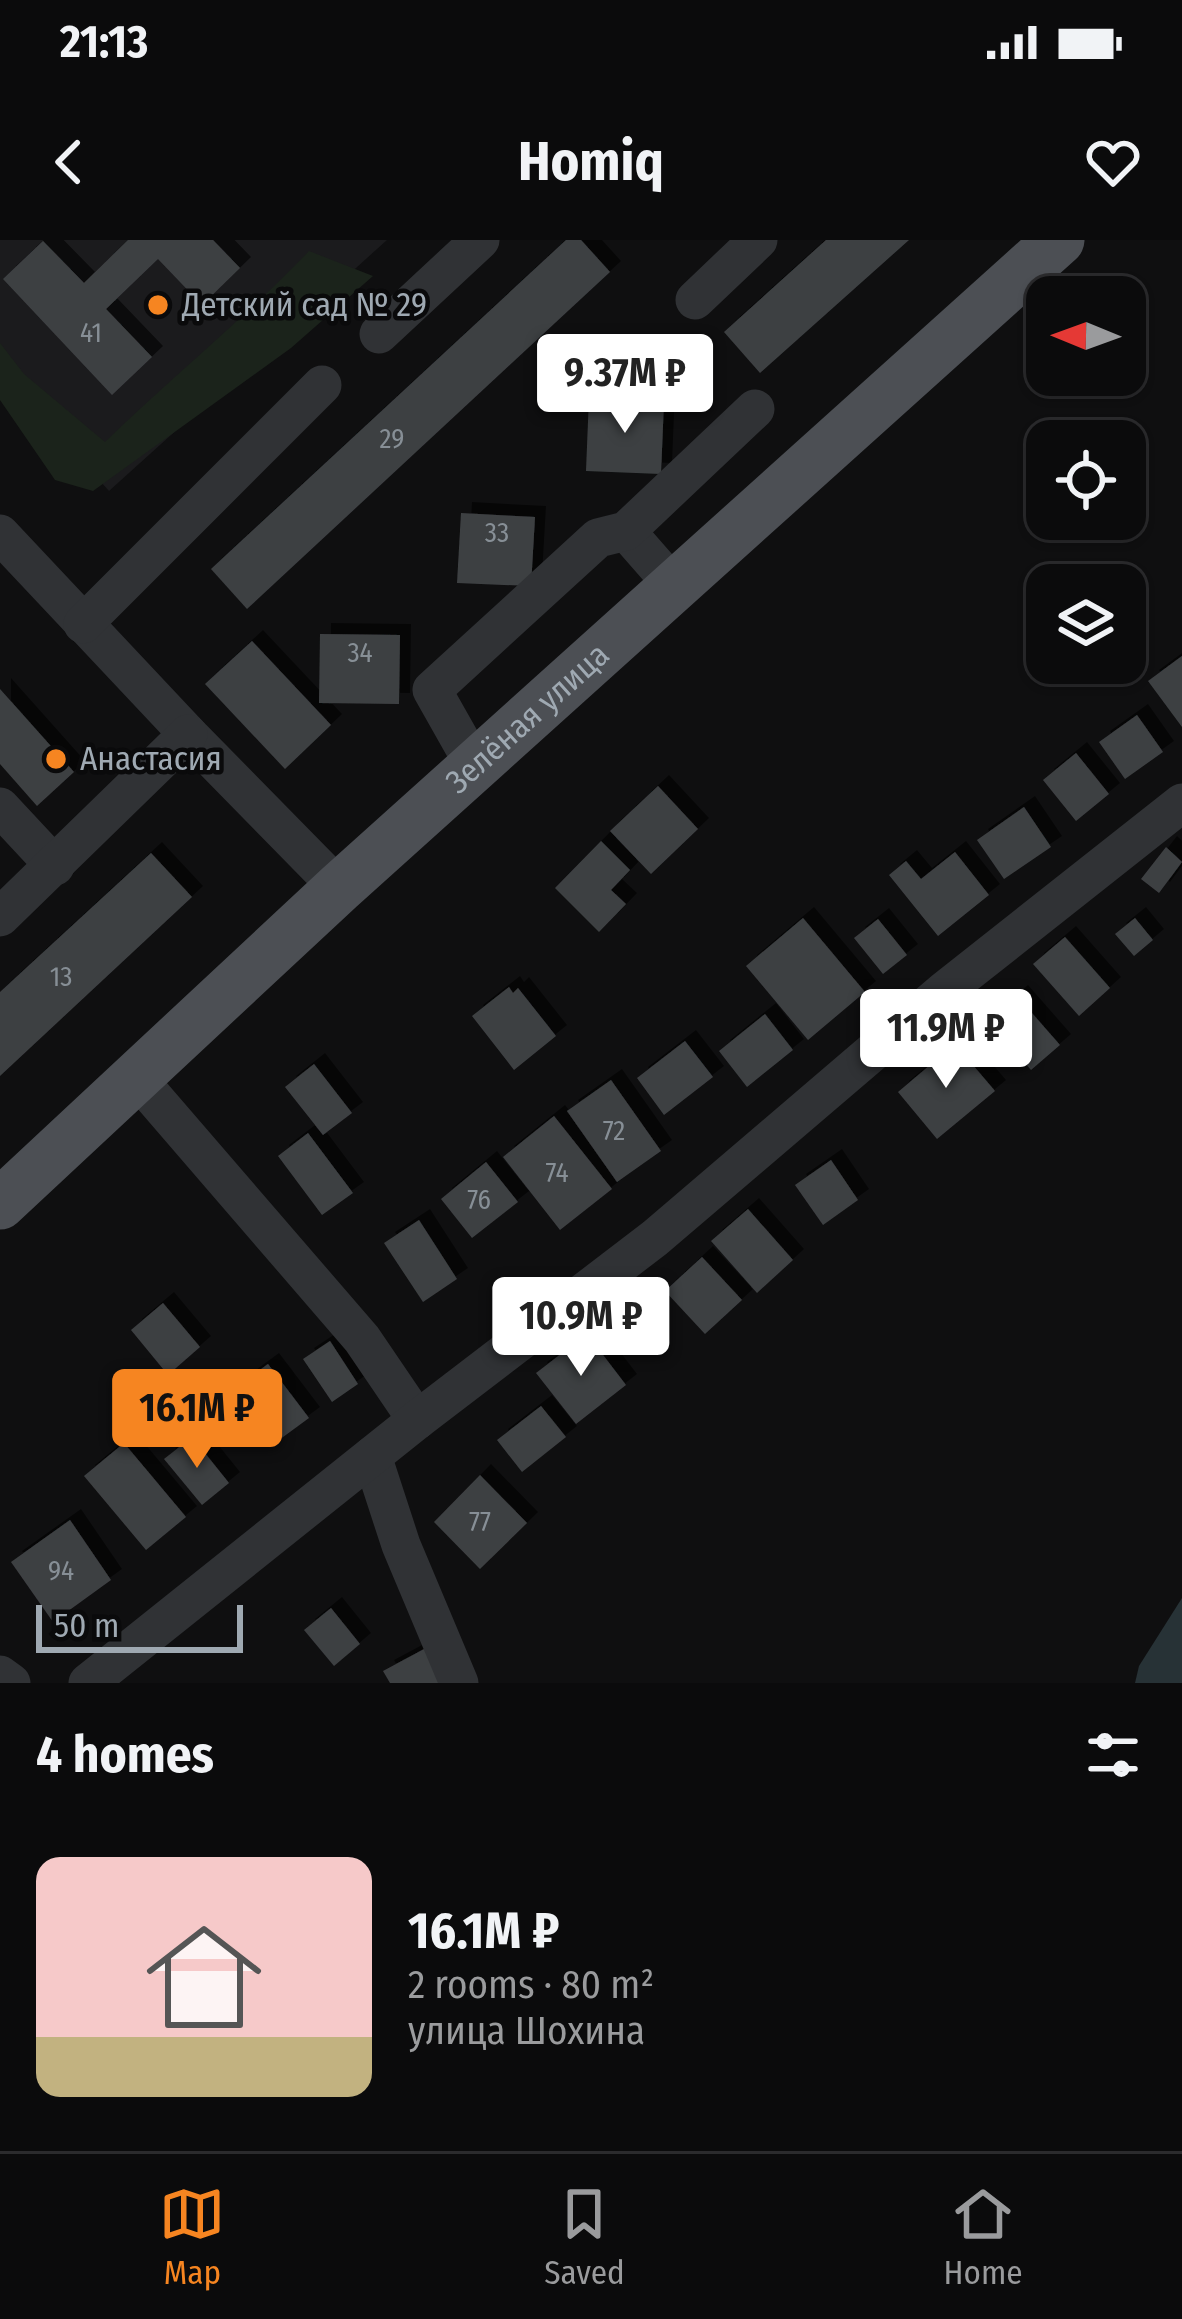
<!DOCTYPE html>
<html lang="en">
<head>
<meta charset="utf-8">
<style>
  body { margin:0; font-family:"Fira Sans Condensed",sans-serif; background:#19191a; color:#f1f3f6; height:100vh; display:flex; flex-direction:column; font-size:45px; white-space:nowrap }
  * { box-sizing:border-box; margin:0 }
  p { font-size:39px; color:#9a9b9d }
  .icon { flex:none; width:66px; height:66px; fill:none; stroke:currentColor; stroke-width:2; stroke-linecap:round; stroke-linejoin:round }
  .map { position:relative; height:1443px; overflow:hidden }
  .drawer { display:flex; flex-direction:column; background:#0b0b0c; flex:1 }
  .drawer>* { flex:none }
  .needle { width:78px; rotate:271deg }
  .buttons { position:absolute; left:1026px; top:36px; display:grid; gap:24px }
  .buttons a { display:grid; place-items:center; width:120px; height:120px; border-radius:24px; background:#0b0b0c; box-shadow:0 3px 9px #0004,0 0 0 3px #2b2b2d; font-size:60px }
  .scale { position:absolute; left:36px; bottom:30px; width:207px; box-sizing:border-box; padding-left:12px; border:6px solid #9fa9b2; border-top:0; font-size:33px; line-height:42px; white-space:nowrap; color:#9fa9b2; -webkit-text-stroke:9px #0a0a0b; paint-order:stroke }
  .price { position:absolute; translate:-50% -102px; padding:0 27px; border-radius:12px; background:#fff; color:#222; font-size:39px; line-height:78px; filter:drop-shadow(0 3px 6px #0008) }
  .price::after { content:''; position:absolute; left:50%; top:72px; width:36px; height:27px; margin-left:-18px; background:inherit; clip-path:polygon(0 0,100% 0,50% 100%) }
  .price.selected { background:#f68521; color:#111 }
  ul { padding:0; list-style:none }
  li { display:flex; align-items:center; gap:36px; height:300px; padding:0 36px }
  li+li { border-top:3px solid #2b2b2d }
  li span { display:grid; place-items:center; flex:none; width:336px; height:240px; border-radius:24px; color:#555 }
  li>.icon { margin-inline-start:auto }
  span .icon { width:144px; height:144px; fill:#fffc; stroke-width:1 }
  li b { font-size:51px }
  h2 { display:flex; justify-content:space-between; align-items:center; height:144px; padding:0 36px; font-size:51px }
  .status { display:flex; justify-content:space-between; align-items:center; height:84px; padding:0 60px; background:#0b0b0c; direction:ltr }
  .status svg { height:33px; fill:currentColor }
  header { display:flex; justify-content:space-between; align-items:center; height:156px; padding:0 36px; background:#0b0b0c; font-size:54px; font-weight:700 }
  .menu { display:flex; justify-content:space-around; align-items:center; height:168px; border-top:3px solid #2b2b2d; background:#0b0b0c; font-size:33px; color:#9a9b9d }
  .menu a { display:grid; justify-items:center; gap:6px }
  .menu .selected { color:#f68521 }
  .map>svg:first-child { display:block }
</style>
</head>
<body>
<div class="status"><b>21:13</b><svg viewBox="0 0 49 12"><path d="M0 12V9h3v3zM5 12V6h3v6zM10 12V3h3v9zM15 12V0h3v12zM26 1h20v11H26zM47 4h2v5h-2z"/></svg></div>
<header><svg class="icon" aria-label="back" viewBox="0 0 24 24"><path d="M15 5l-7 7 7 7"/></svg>Homiq<svg class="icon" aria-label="heart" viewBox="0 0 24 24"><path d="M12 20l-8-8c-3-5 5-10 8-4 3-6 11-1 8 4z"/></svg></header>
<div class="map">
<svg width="1182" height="1443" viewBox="0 0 1182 1443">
  <defs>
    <filter id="shadow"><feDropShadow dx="11" dy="-11" stdDeviation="0" flood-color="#0009"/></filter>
  </defs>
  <rect width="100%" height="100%" fill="#0f0f10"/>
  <path fill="#1b1b1d" d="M0,0h387l-278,251 -109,-121z"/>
  <path fill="#1b231b" d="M309,11l64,25 -82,72 -198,143 -38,-11 -55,-80v-57l24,31 81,68c67,-65 139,-123 204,-191z"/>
  <path fill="#273236" d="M1182,1358v85h-47l4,-17z"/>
  <g fill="#3e4043" filter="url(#shadow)">
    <path d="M128,0h85l27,28 -38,37 -44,-46 -52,50 46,48 -40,38 -109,-116 40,-38 41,42z"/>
    <path d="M566,0h15l29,32 -363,337 -36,-40z"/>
    <path d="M826,0h83l-149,133 -36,-41z"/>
    <path d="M589,157l75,4 -3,73 -75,-3z"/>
    <path d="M461,273l74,4 -4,69 -74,-3z"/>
    <path d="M320,394l80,1 -1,69 -80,-1z"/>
    <path d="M252,401l79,84 -46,44 -80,-85z"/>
    <path d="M1182,416v71l-34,-46z"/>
    <path d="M0,449l74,83 -37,34 -37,-42z"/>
    <path d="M1137,475l26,37 -38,27 -26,-37z"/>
    <path d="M1076,513l33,41 -33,27 -33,-41z"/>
    <path d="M658,546l40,43 -47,45 -41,-43z"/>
    <path d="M1024,567l27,40 -47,32 -27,-39z"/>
    <path d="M601,601l29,29 -19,20 15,14 -27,28 -44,-44z"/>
    <path d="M1166,607l16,15 -23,31 -18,-14z"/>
    <path d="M955,612l34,43 -51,41 -49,-61 17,-14 15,18z"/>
    <path d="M151,613l41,44 -192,179v-84z"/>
    <path d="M803,678l62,74 -57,48 -62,-74z"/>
    <path d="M1135,678l18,22 -19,16 -19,-22z"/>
    <path d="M878,679l29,36 -24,19 -29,-36z"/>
    <path d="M1065,697l45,51 -31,28 -46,-52z"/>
    <path d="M509,747l4,6 5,-5 38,48 -42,34 -42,-54z"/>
    <path d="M1017,756l43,49 -29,25 -43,-49z"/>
    <path d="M765,774l28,36 -46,37 -28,-36z"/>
    <path d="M685,801l28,36 -49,38 -27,-37z"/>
    <path d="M955,804l40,47 -58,48 -39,-47z"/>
    <path d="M314,824l38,49 -29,22 -38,-48z"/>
    <path d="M611,840l50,71 -44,31 -50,-71z"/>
    <path d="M554,876l58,73 -52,41 -57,-73z"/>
    <path d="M308,893l45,60 -31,22 -44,-59z"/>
    <path d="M831,920l27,40 -35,25 -28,-40z"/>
    <path d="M486,922l32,40 -46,36 -31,-39z"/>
    <path d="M748,969l45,51 -36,33 -46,-52z"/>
    <path d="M419,980l38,59 -34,23 -39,-59z"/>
    <path d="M702,1017l40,43 -37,34 -40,-43z"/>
    <path d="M163,1063l37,44 -32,28 -37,-45z"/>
    <path d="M587,1094l39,51 -50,39 -40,-51z"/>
    <path d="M330,1101l28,43 -26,18 -29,-43z"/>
    <path d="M268,1124l41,54 -30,22 -41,-54z"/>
    <path d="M541,1166l25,31 -44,35 -25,-32z"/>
    <path d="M192,1197l37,46 -27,22 -38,-46z"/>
    <path d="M124,1203l62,74 -40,33 -62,-74z"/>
    <path d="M480,1235l47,48 -47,46 -46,-47z"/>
    <path d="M70,1280l41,60 -58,42 -42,-60z"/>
    <path d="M331,1368l29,36 -26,22 -30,-36z"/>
    <path d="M426,1408l18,35h-54l-7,-12z"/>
  </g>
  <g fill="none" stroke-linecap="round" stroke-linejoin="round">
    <g stroke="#303235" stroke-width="39">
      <path d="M695,60l63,-60"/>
      <path d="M379,94l101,-94"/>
      <path d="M626,291l49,56"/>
      <path d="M0,294l188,200 151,154"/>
      <path d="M83,384l239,-239"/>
      <path d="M475,526l-43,-76 166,-152 28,-7 129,-122"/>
      <path d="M0,567l55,59"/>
      <path d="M0,677l188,-183"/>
      <path d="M136,837l226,262 55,81"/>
      <path d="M372,1216l29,89 58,138"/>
      <path d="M0,1435l11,8"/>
      <path d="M88,1443l329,-263 238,-182 289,-247 238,-188"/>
    </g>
    <path stroke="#4c4f54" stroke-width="51" id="s1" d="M0,964l339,-316 720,-648"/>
  </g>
  <g fill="#f68521" stroke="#0a0a0b" stroke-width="4.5">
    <circle cx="158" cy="65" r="12"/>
    <circle cx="56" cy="519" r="12"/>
  </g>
  <g text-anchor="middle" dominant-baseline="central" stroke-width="9" stroke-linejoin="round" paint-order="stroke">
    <g font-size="27" fill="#878f96">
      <text x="91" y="93">41</text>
      <text x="392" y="199">29</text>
      <text x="497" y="293">33</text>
      <text x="360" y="413">34</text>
      <text x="61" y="737">13</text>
      <text x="614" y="891">72</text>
      <text x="557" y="933">74</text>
      <text x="479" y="960">76</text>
      <text x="480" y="1282">77</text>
      <text x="61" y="1331">94</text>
    </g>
    <g font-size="33" fill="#9fa9b2" stroke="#0a0a0b" text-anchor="start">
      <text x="182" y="65">Детский сад № 29</text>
      <text x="80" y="519">Анастасия</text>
    </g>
    <g font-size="33" fill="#9fa9b2" stroke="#0a0a0b">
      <text stroke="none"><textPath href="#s1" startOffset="717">Зелёная улица</textPath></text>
    </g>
  </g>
</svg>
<div class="buttons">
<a><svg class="needle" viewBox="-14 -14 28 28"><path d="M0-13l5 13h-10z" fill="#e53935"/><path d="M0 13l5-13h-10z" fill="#9a9b9d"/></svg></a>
<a><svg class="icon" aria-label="locate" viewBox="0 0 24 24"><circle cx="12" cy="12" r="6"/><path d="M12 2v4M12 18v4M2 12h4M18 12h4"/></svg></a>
<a><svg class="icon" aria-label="layers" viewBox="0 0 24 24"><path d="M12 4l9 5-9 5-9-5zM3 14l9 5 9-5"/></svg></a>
</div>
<div class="scale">50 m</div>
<b class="price" style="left:625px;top:196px">9.37M ₽</b>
<b class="price" style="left:946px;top:851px">11.9M ₽</b>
<b class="price" style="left:581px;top:1139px">10.9M ₽</b>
<b class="price selected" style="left:197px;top:1231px">16.1M ₽</b>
</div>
<section class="drawer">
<h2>4 homes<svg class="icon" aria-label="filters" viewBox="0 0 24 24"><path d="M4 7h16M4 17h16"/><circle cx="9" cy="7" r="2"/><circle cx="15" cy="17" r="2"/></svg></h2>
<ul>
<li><span style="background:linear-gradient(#f6c9c9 75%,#c2b280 0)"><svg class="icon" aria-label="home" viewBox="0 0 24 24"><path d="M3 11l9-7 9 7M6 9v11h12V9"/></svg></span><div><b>16.1M ₽</b><p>2 rooms · 80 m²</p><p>улица Шохина</p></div></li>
</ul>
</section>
<nav class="menu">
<a class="selected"><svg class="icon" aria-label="map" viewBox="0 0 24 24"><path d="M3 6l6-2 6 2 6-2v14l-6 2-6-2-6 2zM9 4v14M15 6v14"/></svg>Map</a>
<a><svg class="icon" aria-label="saved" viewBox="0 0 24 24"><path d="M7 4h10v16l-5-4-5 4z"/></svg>Saved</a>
<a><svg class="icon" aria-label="home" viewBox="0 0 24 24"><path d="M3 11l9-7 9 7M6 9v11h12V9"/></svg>Home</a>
</nav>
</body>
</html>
